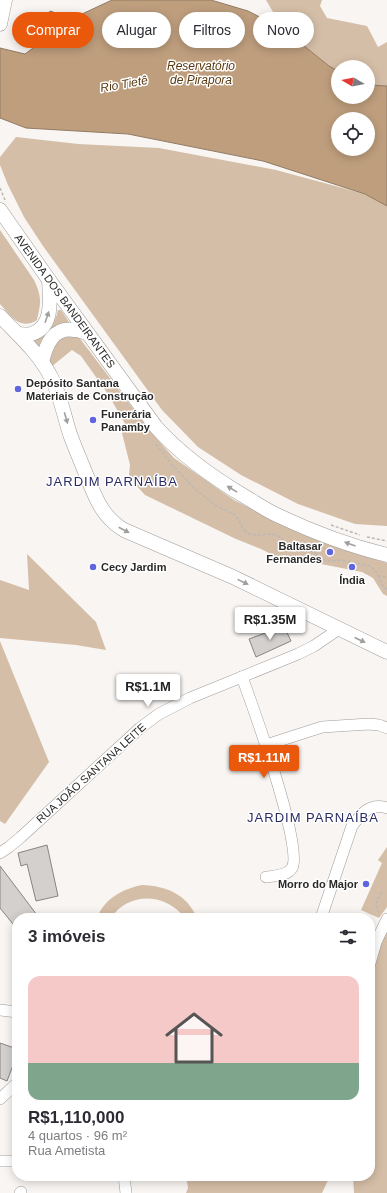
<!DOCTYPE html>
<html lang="pt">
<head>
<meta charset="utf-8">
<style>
  body { margin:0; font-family:Helvetica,sans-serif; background:#f2f2f3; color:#2b2b33; height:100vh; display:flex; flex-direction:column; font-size:15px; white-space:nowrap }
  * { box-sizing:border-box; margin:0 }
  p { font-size:13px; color:#7c7c81 }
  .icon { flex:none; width:22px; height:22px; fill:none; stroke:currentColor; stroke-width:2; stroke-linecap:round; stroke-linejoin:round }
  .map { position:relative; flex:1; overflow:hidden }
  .side { position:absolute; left:12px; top:913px; width:363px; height:268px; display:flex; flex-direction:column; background:#fff; border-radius:16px; box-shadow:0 2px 10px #0003 }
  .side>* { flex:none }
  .banner { position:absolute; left:12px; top:12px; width:363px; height:36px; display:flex; gap:8px }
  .needle { width:26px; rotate:280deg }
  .tools { position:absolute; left:331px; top:60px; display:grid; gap:8px }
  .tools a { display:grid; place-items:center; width:44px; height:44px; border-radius:50%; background:#fff; box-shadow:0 2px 10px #0003; font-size:20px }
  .price { position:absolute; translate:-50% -34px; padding:0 9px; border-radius:4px; background:#fff; color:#222; font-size:13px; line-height:26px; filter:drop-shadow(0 1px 2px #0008) }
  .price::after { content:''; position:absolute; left:50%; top:24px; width:12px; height:9px; margin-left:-6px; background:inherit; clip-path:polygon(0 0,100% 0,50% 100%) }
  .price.on { background:#ea580c; color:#fff }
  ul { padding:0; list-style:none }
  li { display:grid; align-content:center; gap:8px; height:212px; padding:0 16px }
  li span { display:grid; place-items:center; height:124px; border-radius:12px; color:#555 }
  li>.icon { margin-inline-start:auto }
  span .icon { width:72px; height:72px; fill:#fffc; stroke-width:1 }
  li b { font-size:17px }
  h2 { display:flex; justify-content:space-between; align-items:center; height:48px; padding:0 16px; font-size:17px }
  .chip { padding:0 14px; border-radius:18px; background:#fff; box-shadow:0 2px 10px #0003; font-size:14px; line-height:36px }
  .chip.on { background:#ea580c; color:#fff }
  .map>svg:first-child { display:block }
</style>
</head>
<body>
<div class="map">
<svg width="387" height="1193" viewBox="0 0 387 1193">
  <rect width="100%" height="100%" fill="#f8f5f2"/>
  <g fill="#d5bea7">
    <path d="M266,0h56l-2,6 7,12 40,8 11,21 9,-5v44l-19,-1v-18h-30v4l-9,-5 -46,-37z"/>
    <path d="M16,137l62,7 81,4 117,22 89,24 22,12v320l-32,-2 -57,-20 -57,-29 -43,-28 -36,-37 -119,-164 -19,-29 -16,-32 -8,-20v-8z"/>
    <path d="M0,230l34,50c8,17 7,22 3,40 -17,11 -26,-4 -37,-16z"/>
    <path d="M58,310h3l8,12 -29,26 -7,-8c12,-7 22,-14 25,-30z"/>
    <path d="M62,336h16l72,95 24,27 60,42 47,24 77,30 29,9v33l-4,-2 -10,-16 -11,-6 -41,-8 -38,-4 -22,-11 -25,-10 -91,-44 -12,-13 -4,-7 1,-10 -8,-32 6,-4 -20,-35 -27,-38 -9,-6 -21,17c-6,-12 4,-22 11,-31z"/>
    <path d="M27,554l69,68 10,28 -30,-5 -76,-7v-58l29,10z"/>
    <path d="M0,641l49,121 -44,62 -5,-3z"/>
    <path d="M387,847v60l-8,11 -18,-8 21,-47 -4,-3z"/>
    <path d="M142,885c24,1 45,9 55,33h-12c-19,-25 -56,-27 -74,0h-14c7,-19 25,-29 45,-33z"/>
    <path d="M387,928v265h-33l-1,-17h17v-208z"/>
    <path d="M186,1176h144l-8,17h-136l2,-5z"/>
  </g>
  <path fill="#be9e7d" stroke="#927b64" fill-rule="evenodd" d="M112,0h99l37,11 35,18 46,37 9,5v26h30v-12l19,1v120l-22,-12 -102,-33 -135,-27 -102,-6 -26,-10v-70l25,6 8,-6 17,-37 12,4 20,-1zM338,119h30v30h-30z"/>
  <g fill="#d3d0ce" stroke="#878583">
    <path d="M284,626l7,15 -35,16 -7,-18z"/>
    <path d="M47,845l11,51 -22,5 -9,-37 -6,2 -3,-13z"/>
    <path d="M0,866l37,49 -4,3h-16v11l-17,-21z"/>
    <path d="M0,1043l17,6v6l-10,26 -7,-3z"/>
  </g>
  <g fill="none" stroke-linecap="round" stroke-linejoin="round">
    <g stroke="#9f9d9b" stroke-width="12">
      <g id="minor">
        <path d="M242,677c10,27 62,172 50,191 -5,8 -18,8 -26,9"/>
        <path d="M266,745l56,-18 47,-3 10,1 8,3"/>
        <path d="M0,853l9,-6 12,-10 119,-109 19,-14 31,-16 108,-44 16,-8 25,-17"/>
        <path d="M321,918l31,-92c9,-12 18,-24 35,-18"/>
        <path d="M370,963l6,-21 11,-23"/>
        <path d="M0,1010l17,2"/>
        <path d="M0,1099l17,-16"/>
        <path d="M0,1161h17"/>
        <path d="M124,1176l2,17"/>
        <path d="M20,1193l1,-1"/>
      </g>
    </g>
    <g stroke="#9f9d9b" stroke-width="15">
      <g id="major">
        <path d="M0,24l5,-24"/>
        <path d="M0,210l49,70 107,147c26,29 56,50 88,69 12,7 23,15 35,20 34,16 71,30 108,39"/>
        <path d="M0,316c18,19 39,37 51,61 10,19 13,40 20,60 5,13 10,25 15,37 9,23 16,43 38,56l109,47 154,75"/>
        <path d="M18,334c4,0 9,1 13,0 23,-6 19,-35 18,-54"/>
        <path d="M42,362c4,-17 11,-36 33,-32 4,0 8,2 12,3"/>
      </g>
    </g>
    <g stroke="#bab8b5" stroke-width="1.5" stroke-dasharray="3 2" stroke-linecap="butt">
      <path d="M0,188l5,12"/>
      <path d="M156,444l16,21 23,24 20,16 20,10c5,5 6,14 13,18 9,5 20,-1 28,2 8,3 10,11 16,16h17l5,1 10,8 6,1 11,-1 29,6 5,4 9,17 3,2"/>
      <path d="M331,525l29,10"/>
      <path d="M367,537l20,4"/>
      <path d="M314,552l11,-4"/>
      <path d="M378,576l9,1"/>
      <path d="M379,913c-6,-9 -1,-14 4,-23"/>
    </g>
    <use href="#minor" stroke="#fff" stroke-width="11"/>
    <use href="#major" stroke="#fff" stroke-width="14"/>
  </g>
  <defs><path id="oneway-solid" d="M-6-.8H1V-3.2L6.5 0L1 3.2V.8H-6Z"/></defs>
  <g fill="#9f9f9e">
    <use href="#oneway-solid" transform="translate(47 317) rotate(-71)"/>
    <use href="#oneway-solid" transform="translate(66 418) rotate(74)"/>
    <use href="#oneway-solid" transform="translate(232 489) rotate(-149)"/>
    <use href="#oneway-solid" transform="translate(124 530) rotate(28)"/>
    <use href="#oneway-solid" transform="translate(350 544) rotate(-160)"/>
    <use href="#oneway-solid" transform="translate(243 582) rotate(26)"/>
    <use href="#oneway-solid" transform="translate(360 640) rotate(25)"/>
  </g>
  <g fill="#6065dd" stroke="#fff" stroke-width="1.5">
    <circle cx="18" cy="389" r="4"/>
    <circle cx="93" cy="420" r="4"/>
    <circle cx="330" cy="552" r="4"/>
    <circle cx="93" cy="567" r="4"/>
    <circle cx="352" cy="567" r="4"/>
    <circle cx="366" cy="884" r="4"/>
  </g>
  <g text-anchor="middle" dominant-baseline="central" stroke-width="3" stroke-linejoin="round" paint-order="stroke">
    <g font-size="11" fill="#2a2928" stroke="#fff">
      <text transform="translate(65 301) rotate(54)">AVENIDA DOS BANDEIRANTES</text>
      <text transform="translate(91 773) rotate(-42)">RUA JOÃO SANTANA LEITE</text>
    </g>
    <g font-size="11" font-weight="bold" fill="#2a2928" stroke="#fff" text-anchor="start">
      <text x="26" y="383">Depósito Santana<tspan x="26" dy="13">Materiais de Construção</tspan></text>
      <text x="101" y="414">Funerária<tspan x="101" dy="13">Panamby</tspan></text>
      <text x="322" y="546" text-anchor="end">Baltasar<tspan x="322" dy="13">Fernandes</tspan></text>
      <text x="101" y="567">Cecy Jardim</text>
      <text x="352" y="580" text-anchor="middle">Índia</text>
      <text x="358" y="884" text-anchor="end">Morro do Major</text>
    </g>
    <g font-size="12" font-style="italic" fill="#593910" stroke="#fff">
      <text x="201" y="66">Reservatório<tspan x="201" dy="14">de Pirapora</tspan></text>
      <text transform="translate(124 84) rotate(-10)">Rio Tietê</text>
    </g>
    <g font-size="13" letter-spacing="1" fill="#292b65" stroke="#fff">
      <text x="112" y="481">JARDIM PARNAÍBA</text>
      <text x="313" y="817">JARDIM PARNAÍBA</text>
    </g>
  </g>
</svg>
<div class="tools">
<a><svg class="needle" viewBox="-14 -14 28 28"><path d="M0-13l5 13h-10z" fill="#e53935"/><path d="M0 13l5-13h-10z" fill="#7c7c81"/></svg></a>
<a><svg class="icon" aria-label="locate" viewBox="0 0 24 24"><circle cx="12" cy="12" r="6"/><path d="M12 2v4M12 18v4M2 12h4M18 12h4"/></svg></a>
</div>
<b class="price" style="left:270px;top:641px">R$1.35M</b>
<b class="price" style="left:148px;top:708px">R$1.1M</b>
<b class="price on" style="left:264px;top:779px">R$1.11M</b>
<div class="banner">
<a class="chip on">Comprar</a>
<a class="chip">Alugar</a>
<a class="chip">Filtros</a>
<a class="chip">Novo</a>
</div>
<section class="side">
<h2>3 imóveis<svg class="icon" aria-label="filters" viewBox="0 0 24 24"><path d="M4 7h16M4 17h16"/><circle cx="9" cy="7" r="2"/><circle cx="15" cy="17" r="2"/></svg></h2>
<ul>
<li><span style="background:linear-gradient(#f6c9c9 70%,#7fa58c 0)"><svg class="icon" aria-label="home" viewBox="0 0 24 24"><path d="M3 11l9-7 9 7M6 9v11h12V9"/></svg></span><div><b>R$1,110,000</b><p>4 quartos · 96 m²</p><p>Rua Ametista</p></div></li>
</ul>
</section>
</div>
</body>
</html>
